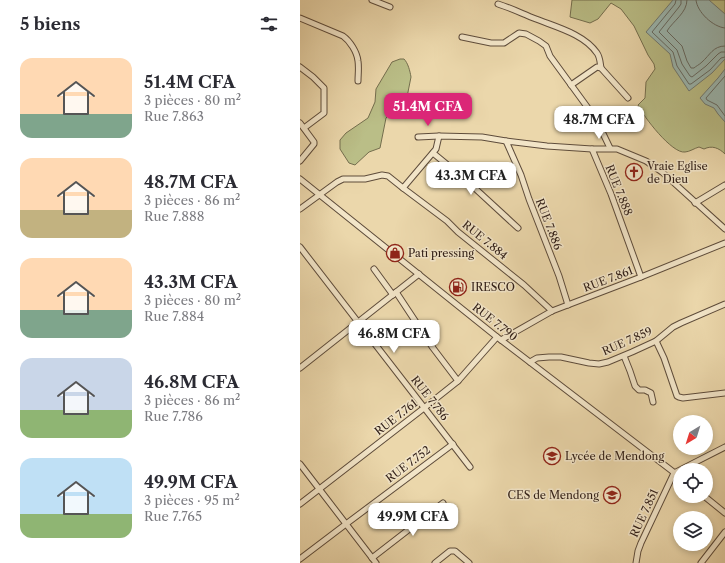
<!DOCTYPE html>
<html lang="fr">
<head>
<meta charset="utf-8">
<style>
  body { margin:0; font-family:"Libre Caslon Text",serif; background:#f7f7f7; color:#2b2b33; height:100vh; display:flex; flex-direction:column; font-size:15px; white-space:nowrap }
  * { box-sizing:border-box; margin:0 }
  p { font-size:13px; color:#7c7c81 }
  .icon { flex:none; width:22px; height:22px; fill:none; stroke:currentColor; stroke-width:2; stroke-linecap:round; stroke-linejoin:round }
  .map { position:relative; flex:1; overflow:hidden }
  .panel { display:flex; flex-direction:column; background:#fff; width:300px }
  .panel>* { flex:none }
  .needle { width:26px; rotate:218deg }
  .buttons { position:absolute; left:373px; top:415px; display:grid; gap:8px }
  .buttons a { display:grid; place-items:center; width:40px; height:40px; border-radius:50%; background:#fff; box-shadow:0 2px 6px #0003; font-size:20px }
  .price { position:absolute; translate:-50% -34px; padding:0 9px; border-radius:8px; background:#fff; color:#222; font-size:13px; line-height:26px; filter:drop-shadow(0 1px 2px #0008) }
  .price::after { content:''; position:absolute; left:50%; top:24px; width:12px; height:9px; margin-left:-6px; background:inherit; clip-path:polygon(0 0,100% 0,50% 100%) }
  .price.active { background:#db2777; color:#fff }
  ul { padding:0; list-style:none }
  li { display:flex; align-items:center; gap:12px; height:100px; padding:0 20px }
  li span { display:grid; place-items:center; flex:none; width:112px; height:80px; border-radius:12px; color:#555 }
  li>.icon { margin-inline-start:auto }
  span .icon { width:48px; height:48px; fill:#fffc; stroke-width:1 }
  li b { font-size:17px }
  h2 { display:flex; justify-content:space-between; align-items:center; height:48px; padding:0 20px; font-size:17px }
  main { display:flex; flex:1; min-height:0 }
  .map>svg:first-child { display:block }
</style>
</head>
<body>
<main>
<section class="panel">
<h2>5 biens<svg class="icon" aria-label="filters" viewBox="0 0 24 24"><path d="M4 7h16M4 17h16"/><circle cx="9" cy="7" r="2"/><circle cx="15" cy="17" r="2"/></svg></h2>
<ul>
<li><span style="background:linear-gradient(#ffd9b3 70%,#7fa58c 0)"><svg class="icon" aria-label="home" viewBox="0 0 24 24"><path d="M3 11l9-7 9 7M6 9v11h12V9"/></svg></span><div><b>51.4M CFA</b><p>3 pièces · 80 m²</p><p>Rue 7.863</p></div></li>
<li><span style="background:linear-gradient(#ffd9b3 65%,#c2b280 0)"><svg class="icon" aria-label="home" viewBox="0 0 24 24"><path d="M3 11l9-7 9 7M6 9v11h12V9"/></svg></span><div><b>48.7M CFA</b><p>3 pièces · 86 m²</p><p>Rue 7.888</p></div></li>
<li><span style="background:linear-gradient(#ffd9b3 65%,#7fa58c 0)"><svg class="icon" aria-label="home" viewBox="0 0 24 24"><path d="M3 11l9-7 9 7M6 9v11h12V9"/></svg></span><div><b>43.3M CFA</b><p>3 pièces · 80 m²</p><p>Rue 7.884</p></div></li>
<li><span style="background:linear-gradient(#c9d6e8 65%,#8fb573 0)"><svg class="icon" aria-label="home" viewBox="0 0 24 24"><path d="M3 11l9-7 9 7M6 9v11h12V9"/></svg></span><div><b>46.8M CFA</b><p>3 pièces · 86 m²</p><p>Rue 7.786</p></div></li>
<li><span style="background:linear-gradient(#bfe0f5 70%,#8fb573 0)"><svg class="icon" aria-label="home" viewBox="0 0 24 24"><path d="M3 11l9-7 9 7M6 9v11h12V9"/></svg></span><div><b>49.9M CFA</b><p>3 pièces · 95 m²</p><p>Rue 7.765</p></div></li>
</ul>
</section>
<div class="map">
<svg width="425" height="563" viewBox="0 0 425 563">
  <rect width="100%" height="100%" fill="#ebd7ab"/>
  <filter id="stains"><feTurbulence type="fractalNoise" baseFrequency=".005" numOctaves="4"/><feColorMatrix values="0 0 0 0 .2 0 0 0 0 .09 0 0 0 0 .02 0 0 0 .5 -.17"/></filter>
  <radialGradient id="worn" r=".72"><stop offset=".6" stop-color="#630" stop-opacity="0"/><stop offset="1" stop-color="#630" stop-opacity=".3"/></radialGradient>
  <g fill="#babe87" stroke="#746e4e">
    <path d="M272,0h153v154c-6,-6 -13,-9 -21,-5l-5,-2c-4,1 -10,5 -14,5 -13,2 -42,-36 -47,-47l7,-7 1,-16 9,-13 -1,-5 -6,-9 -14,-29 -13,-17 -10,-6 -13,16 -8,4 -20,-6z"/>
    <path d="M100,59h4c4,4 6,12 7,18l-4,20 -21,21 -6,30 -11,4 -14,13 -6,-2 -9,-14v-9l6,-7 22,-15 7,-16 1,-13 16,-27z"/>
  </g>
  <g fill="#9bb8b2" stroke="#707a74">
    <path d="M373,0h36l16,14v45l-13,14 -23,18 -16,-24 -3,-13 -24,-22z"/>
    <path d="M425,69v53l-7,-8 -4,-6 -9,-4 -5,-6 18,-20z"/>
  </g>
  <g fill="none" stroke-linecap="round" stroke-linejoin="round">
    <g stroke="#656a64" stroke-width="1">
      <path d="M376,0l-1,4 -23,28 21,20 4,14 12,18h2l19,-14 11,-12 4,-1"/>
      <path d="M381,0v4l-2,3 -20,25 18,18 5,14 8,12 2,1 14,-11 12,-12 3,-2h4"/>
      <path d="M387,0c0,13 -14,21 -20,31l15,15 5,15 4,7h3c2,-2 5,-3 8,-6 8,-7 11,-16 23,-16"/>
      <path d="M396,0c1,12 17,27 29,28"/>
      <path d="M425,76l-19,22 1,2 10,5 8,11"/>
    </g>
    <g stroke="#5e4c3b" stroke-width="7">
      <g id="street">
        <path d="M72,0l18,7"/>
        <path d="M198,4c13,4 25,10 38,15 20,8 48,15 61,34 3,4 3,9 4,15"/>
        <path d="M0,18l43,18c7,5 14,16 15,25 1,7 0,14 0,20"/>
        <path d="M162,37l29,6h13l15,-10 7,1 13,7 7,5 4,10 46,63 14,29"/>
        <path d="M0,67l13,10 11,11v25l-20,15"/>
        <path d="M271,85l26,-18 4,1 27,30"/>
        <path d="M0,123l14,19v2l-14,17"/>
        <path d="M118,137l21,-1"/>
        <path d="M133,153l34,28 51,47"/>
        <path d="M0,179l197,158 183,140"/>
        <path d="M103,188l44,33 11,11 66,53 28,26"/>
        <path d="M395,203l30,-18"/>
        <path d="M0,209l37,-27 6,-3h22l17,-4 6,1 15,12 33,-39 3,-13 43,1 24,4"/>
        <path d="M0,247l170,220"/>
        <path d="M74,269l19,26"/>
        <path d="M341,277l-30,-83 -19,-45h25l29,12 16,11 63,57"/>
        <path d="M96,292l37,56 25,33"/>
        <path d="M268,305l-9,-29 -30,-77 -8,-24 -15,-34 41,5 45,3"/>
        <path d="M201,340l51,-29 89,-34 84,-34"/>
        <path d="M356,341l8,17 13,38 2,1 4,1 42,-5"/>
        <path d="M324,356l6,15 5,15 4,4h6l6,3 2,9"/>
        <path d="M230,362l7,-4 12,-1h12l28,6 10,1 9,-2 24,-10 24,-11 17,-14 8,-4 44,-19"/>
        <path d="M0,368l119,-94"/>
        <path d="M0,464l76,99"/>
        <path d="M404,496l21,17"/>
        <path d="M0,504l124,-96 34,-27 39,-44"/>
        <path d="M72,558l71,-55"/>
        <path d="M0,559l46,-35 107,-80"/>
        <path d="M135,563l15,-12h5l14,12"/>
        <path d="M336,563l2,-12 3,-8 33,-70 51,-26"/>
        <path d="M401,563l24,-31"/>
      </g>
    </g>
    <use href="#street" stroke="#f2e5c8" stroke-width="5"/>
  </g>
  <defs>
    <g id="church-ring" transform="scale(0.9)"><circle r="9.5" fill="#f2e5c8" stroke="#8f2418" stroke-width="1.5"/><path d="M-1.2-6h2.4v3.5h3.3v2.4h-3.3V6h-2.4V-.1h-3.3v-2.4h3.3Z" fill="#8f2418"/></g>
    <g id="shop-ring" transform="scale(0.9)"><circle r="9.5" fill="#f2e5c8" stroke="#8f2418" stroke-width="1.5"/><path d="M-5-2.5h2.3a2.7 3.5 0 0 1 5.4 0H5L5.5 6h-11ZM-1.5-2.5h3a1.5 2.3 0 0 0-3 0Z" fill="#8f2418"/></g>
    <g id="fuel-ring" transform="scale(0.9)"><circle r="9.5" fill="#f2e5c8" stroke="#8f2418" stroke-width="1.5"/><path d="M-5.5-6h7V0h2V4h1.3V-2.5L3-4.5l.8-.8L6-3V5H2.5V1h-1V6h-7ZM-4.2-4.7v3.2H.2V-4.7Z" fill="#8f2418"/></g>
    <g id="school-ring" transform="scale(0.9)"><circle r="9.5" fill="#f2e5c8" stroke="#8f2418" stroke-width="1.5"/><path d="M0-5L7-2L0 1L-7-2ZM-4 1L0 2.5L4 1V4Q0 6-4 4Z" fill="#8f2418"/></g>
  </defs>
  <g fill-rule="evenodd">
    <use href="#church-ring" x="334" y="172"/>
    <use href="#shop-ring" x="95" y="253"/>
    <use href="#fuel-ring" x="158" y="287"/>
    <use href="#school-ring" x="252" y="456"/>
    <use href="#school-ring" x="312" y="495"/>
  </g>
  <g text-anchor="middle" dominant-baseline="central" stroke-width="3" stroke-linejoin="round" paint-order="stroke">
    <g font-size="11" fill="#2f1d16" stroke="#f2e5c8" text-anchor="start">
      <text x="347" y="166">Vraie Eglise<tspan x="347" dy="13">de Dieu</tspan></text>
      <text x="108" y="253">Pati pressing</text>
      <text x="171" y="287">IRESCO</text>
      <text x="265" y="456">Lycée de Mendong</text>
      <text x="299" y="495" text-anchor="end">CES de Mendong</text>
    </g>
    <g font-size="11" fill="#2f1d16" stroke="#f2e5c8">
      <text transform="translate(319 190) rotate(68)">RUE 7.888</text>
      <text transform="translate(249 224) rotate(69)">RUE 7.886</text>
      <text transform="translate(185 240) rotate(39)">RUE 7.884</text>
      <text transform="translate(308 279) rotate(-21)">RUE 7.861</text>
      <text transform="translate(195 322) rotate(38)">RUE 7.790</text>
      <text transform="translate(327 341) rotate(-24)">RUE 7.859</text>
      <text transform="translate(130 398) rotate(52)">RUE 7.786</text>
      <text transform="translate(96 417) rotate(-38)">RUE 7.761</text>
      <text transform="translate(108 464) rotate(-37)">RUE 7.752</text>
      <text transform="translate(344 513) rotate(-65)">RUE 7.851</text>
    </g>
  </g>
  <rect width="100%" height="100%" filter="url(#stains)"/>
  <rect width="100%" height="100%" fill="url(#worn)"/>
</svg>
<div class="buttons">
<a><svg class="needle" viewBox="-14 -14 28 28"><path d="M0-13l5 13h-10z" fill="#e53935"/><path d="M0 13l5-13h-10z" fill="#7c7c81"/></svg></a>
<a><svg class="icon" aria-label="locate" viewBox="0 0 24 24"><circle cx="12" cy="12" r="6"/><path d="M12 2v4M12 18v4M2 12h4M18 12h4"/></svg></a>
<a><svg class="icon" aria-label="layers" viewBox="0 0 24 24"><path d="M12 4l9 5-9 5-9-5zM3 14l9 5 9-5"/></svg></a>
</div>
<b class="price active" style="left:128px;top:127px">51.4M CFA</b>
<b class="price" style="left:299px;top:140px">48.7M CFA</b>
<b class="price" style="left:171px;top:196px">43.3M CFA</b>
<b class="price" style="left:94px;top:354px">46.8M CFA</b>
<b class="price" style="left:113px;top:537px">49.9M CFA</b>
</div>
</main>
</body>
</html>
